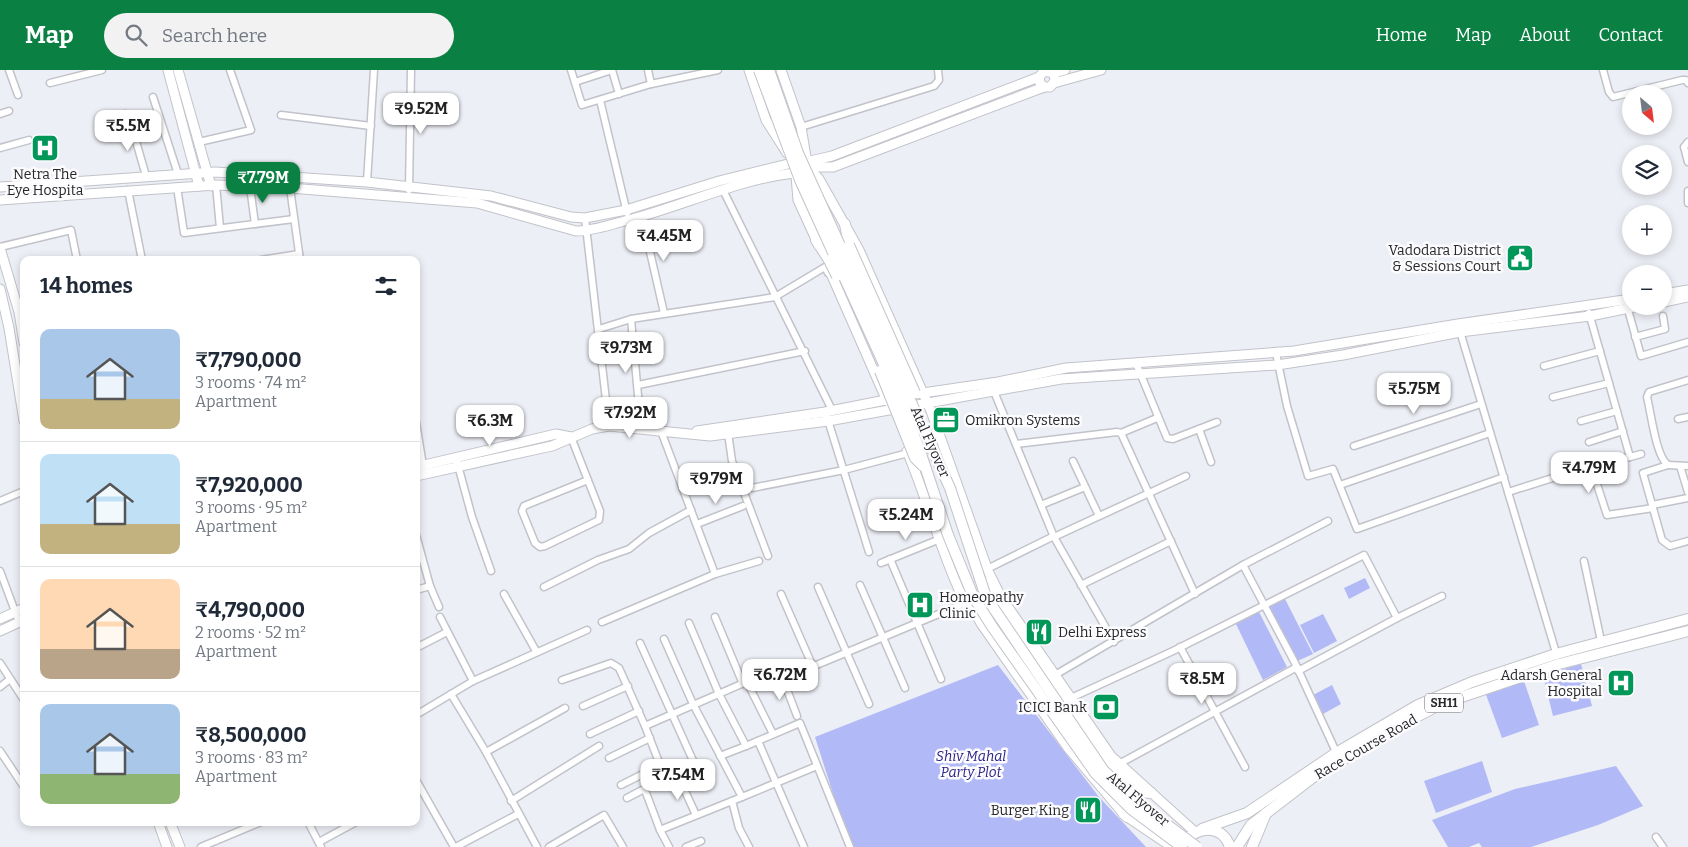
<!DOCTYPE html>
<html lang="en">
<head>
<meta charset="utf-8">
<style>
  body { margin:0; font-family:Bitter,serif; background:#f2f2f3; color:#1f2937; height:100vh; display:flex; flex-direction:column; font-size:19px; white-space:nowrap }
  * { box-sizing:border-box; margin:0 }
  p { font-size:16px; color:#747a83 }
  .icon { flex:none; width:28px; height:28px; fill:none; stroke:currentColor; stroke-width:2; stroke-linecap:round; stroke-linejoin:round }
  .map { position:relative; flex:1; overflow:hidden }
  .drawer { position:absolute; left:20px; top:186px; width:400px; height:570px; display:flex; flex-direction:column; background:#fff; border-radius:10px; box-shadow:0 2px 8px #0003 }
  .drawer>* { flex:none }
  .needle { width:32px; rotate:152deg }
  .tools { position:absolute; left:1622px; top:15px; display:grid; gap:10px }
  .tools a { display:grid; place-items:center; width:50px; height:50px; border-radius:50%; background:#fff; box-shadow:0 2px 8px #0003; font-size:25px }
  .price { position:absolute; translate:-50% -42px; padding:0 11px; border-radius:10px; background:#fff; color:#222; font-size:16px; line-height:32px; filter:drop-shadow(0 1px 2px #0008) }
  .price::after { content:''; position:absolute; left:50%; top:30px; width:15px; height:11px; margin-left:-8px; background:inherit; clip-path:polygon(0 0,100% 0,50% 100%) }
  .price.selected { background:#0b8043; color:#fff }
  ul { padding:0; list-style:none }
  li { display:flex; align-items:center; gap:15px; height:125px; padding:0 20px }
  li+li { border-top:1px solid #e0e1e3 }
  li span { display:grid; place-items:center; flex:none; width:140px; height:100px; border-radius:10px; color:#555 }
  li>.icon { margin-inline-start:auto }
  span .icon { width:60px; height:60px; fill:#fffc; stroke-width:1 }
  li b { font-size:21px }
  h2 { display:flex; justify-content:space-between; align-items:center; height:60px; padding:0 20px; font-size:21px }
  header { display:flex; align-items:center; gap:30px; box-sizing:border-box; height:70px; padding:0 25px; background:#0b8043; color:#fff }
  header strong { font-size:24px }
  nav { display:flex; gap:28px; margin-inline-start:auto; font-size:18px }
  .search { width:350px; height:45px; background:#f2f2f3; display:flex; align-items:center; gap:12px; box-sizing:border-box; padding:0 18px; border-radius:28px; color:#747a83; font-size:19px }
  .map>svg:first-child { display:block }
</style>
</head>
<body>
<header>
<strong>Map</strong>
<div class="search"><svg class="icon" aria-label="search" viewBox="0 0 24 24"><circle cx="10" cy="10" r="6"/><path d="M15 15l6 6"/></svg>Search here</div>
<nav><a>Home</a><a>Map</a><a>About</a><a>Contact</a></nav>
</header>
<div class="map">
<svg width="1688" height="777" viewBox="0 0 1688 777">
  <rect width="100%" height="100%" fill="#edeff6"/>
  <g fill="#b1b9f6">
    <path d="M1365,508l5,10 -21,11 -5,-11z"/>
    <path d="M1284,527l29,57 -18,8 -30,-56z"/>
    <path d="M1258,540l29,57 -24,13 -28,-58z"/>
    <path d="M1323,544l14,27 -23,12 -14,-28z"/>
    <path d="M1581,594l11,42 -39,10 -10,-41z"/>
    <path d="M998,595l101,132 47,50h-296l-35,-110z"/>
    <path d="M1524,611l15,44 -37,13 -17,-46z"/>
    <path d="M1332,615l9,19 -18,10 -10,-19z"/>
    <path d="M1482,691l10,31 -56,21 -12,-32z"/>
    <path d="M1616,696l27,40 -45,19 -67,22h-49l-3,-4 -10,4h-21l-16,-27 83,-31z"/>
  </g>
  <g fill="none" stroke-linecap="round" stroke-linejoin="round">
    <g stroke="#c2c3ca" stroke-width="9">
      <g id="street">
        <path d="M9,0l9,25"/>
        <path d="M571,0l11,35 69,-21 67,-14"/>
        <path d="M612,0l7,24"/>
        <path d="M648,0l3,14"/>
        <path d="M1603,0l6,22 4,5 69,-17h4l2,3"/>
        <path d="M575,12l37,-12"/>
        <path d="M50,13l52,-13"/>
        <path d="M153,27l25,77"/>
        <path d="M600,30l27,113"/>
        <path d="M0,44l9,-3"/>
        <path d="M281,45l90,11"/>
        <path d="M117,46l8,-2 4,3 17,59"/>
        <path d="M801,57l133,-41 5,-6 -1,-10"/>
        <path d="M199,72l52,-12 -21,-60"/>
        <path d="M1688,72l-4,5 4,15"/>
        <path d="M0,78l29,-8"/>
        <path d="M367,112l7,-112"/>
        <path d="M216,115l4,43"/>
        <path d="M177,117l7,46 110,-14"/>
        <path d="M250,117l5,37"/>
        <path d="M290,118l10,72"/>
        <path d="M128,120l14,70"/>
        <path d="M409,120l2,-120"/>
        <path d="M723,120l109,220"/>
        <path d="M1688,121v12"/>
        <path d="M642,147l22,96"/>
        <path d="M585,148l24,208"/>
        <path d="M0,177l71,-17 6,30"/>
        <path d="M261,190l38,-6"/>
        <path d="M1627,236l14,50 47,-14"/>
        <path d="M1589,243l41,144 11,-3"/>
        <path d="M631,249l10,109"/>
        <path d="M1459,258l98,328"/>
        <path d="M599,259l32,-10 144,-22 50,-30 3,6"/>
        <path d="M1635,267l30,-8 -2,-13"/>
        <path d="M1276,283l11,53 21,70 25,-7 24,60 147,-52"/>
        <path d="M1136,293l31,75 6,1 44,-17"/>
        <path d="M1544,296l56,-15"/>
        <path d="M1688,310l-39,12 -2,5c4,16 9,60 21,68l-25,8 19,67 8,6 18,-5"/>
        <path d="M638,315l167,-34"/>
        <path d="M993,319l61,148 60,105"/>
        <path d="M1553,327l56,-14"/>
        <path d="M827,347l42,135"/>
        <path d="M1678,349l10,-2"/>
        <path d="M1581,351l36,-10"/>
        <path d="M416,352l7,44"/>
        <path d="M1199,359l12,33"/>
        <path d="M661,361l54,143"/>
        <path d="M728,363l4,28 36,95"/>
        <path d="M1121,363l36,-15"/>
        <path d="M571,367l29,74 -1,9 -54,26 -5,1 -5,-4 -13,-32 2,-5 64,-26"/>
        <path d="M1589,372l34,-11"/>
        <path d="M1016,374l101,-12 4,1 74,161"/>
        <path d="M1354,376l127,-42"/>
        <path d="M456,388l16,59 19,54"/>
        <path d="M1073,391l26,55"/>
        <path d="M1668,395l20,1"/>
        <path d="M1601,396l29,-9"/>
        <path d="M1680,396l8,26"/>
        <path d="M1340,415l150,-52"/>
        <path d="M752,418l92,-18 64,-17"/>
        <path d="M1508,422l83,-26 16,49 46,-7"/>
        <path d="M0,431l24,-10"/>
        <path d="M1041,435l44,-18"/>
        <path d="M1652,435l36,-7"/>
        <path d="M697,454l46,-18"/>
        <path d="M416,465l14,51 9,21"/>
        <path d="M1054,467l132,-61"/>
        <path d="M890,489l51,120"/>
        <path d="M1584,491l17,80"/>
        <path d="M881,493l59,-24"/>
        <path d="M1243,495l52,98 42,91"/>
        <path d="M987,499l67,-33"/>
        <path d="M0,501l19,51"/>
        <path d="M860,515l45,103"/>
        <path d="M1081,515l90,-44"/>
        <path d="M544,517l54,-27 31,-11 20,-16 42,-23"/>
        <path d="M818,517l51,117"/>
        <path d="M416,520l14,-4"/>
        <path d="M504,524l32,57"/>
        <path d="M781,524l32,73"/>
        <path d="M440,547l33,64"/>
        <path d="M715,547l28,67"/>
        <path d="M602,552l113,-48 44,-13"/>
        <path d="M689,553l30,71 27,52 54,-23 50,124"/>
        <path d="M664,569l29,65 49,93 -82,33 9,17"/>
        <path d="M640,573l55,122"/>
        <path d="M1180,577l65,120"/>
        <path d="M416,578l31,-16"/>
        <path d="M0,593l24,37"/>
        <path d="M1298,601l99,-53 45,-22"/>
        <path d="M1055,605l188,-110 85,-44"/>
        <path d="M783,609l182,-76"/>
        <path d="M562,610l49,-17 8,5 26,58 20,52 -38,20"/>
        <path d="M747,612l26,52"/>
        <path d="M0,617l10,-8"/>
        <path d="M451,624l35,58 51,95"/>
        <path d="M1071,628l102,-47 191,-96 33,63"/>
        <path d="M583,636l45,-20"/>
        <path d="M416,645l57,-34 114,-51"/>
        <path d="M645,656l124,-54 14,7 14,37"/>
        <path d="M590,664l49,-23"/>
        <path d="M758,671l46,106"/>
        <path d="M0,681l24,36"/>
        <path d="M486,682l79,-44"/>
        <path d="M720,686l26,-10"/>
        <path d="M609,688l41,-20"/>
        <path d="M1119,694l178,-97"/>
        <path d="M679,708l17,37"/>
        <path d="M416,710l38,67"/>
        <path d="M621,715l40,-20"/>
        <path d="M645,720l15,40"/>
        <path d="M742,727l75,-31"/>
        <path d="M511,731l88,-55"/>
        <path d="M732,731l7,27 10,19"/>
        <path d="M308,752l13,25"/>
        <path d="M1656,767l7,10"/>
        <path d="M319,772l37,-20"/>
        <path d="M201,777l60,-25"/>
        <path d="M456,777l62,-33"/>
        <path d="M549,777l55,-32 19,32"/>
        <path d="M686,777l15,-6"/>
      </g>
    </g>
    <g stroke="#c2c3ca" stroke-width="11">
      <g id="secondary">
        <path d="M168,0l31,116"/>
        <path d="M178,0l33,116"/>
        <path d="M749,0l17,50 21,33"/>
        <path d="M781,0l20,57 5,30"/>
        <path d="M1054,3l11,-3"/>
        <path d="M1054,13l47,-13"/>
        <path d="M810,91l22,-5 207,-79 5,-6 10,2 1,8 -5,6h-6l-4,-4 -1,-6"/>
        <path d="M812,97h21l211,-80"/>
        <path d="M811,100l8,9 40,71 72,161 57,160 13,26 110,159 84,76"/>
        <path d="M796,106l2,24 21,46"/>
        <path d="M0,117l215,-15 152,10 124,14 80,21 14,1 41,-8 93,-29 73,-18"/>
        <path d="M0,130l216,-15 74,3 187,15 99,28c15,0 30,-5 45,-9 58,-14 113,-42 173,-49"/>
        <path d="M0,178l19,64 5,31"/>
        <path d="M829,199l58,132"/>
        <path d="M0,219l9,39 15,93"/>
        <path d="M1664,224l24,-4"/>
        <path d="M1664,232l24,-5"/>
        <path d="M909,325l89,-13 68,-14 228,-17 164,-27 173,-25"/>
        <path d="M697,361l128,-19 71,-14"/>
        <path d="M907,381c22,53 36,108 62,160"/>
        <path d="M416,397l140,-33 15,3"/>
        <path d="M416,406l136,-30 40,-17 17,-3 101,10 118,-15 233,-42 216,-14 66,-10 117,-23 130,-16 49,-10"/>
        <path d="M0,549l24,-11"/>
        <path d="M0,561l24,-11"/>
        <path d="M1123,744l49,33"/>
        <path d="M158,752l9,25"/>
        <path d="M170,752l10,25"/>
      </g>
    </g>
    <g stroke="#c2c3ca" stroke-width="12">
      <g id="primary">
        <path d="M845,154l4,21"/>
        <path d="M816,170l13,20"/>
        <path d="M980,509l6,5 31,49 85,121 36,38 13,1"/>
        <path d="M968,514l1,17 13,23 86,123 59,70"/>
        <path d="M1202,759l45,-16 89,-60 82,-48 54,-23 84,-28 132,-35"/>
        <path d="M1183,774c12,-18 39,-21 47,3"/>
        <path d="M1237,777l14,-22 61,-47 87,-52 42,-22 118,-40 129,-33"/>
        <path d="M1252,777l14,-34"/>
      </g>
    </g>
    <use href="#street" stroke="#fff" stroke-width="6"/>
    <use href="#secondary" stroke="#fff" stroke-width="9"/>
    <use href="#primary" stroke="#fff" stroke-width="10"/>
    <g stroke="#c2c3ca" stroke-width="12" stroke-linecap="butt">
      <g id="primary-bridge">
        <path d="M759,0l41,110 98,215 21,53 29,87 25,61 18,29 105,149 35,35 51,38"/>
        <path d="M769,0l29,83 152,335 36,109 118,174 38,35 55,41"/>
        <path d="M849,175l66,148"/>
        <path d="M829,190l8,16"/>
        <path d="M880,301l35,87 8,8"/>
      </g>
    </g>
    <use href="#primary-bridge" stroke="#fff" stroke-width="10"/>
  </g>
  <defs>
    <g id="hospital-square" transform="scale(1.4375)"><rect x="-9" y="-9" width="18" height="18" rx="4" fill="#009759" stroke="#fcfcfe"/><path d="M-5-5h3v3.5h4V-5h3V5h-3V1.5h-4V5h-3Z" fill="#fff"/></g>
    <g id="civic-square" transform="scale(1.4375)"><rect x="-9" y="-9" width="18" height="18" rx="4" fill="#009759" stroke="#fcfcfe"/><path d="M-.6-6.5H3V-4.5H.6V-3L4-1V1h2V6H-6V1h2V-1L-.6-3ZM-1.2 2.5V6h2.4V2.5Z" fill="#fff"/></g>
    <g id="office-square" transform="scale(1.4375)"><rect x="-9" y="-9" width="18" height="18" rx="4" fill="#009759" stroke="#fcfcfe"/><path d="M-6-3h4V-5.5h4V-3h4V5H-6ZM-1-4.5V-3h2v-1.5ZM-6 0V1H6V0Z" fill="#fff"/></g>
    <g id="restaurant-square" transform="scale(1.4375)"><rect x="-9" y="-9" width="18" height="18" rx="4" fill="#009759" stroke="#fcfcfe"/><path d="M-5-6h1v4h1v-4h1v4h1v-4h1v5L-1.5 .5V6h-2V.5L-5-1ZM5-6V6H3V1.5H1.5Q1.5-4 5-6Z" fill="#fff"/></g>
    <g id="bank-square" transform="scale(1.4375)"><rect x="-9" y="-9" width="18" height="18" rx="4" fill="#009759" stroke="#fcfcfe"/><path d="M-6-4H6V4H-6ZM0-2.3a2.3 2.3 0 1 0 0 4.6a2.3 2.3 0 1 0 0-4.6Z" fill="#fff"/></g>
  </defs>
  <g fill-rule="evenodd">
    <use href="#hospital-square" x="45" y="78"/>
    <use href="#civic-square" x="1520" y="188"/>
    <use href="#office-square" x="946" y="350"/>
    <use href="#hospital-square" x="920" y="535"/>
    <use href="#restaurant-square" x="1039" y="562"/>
    <use href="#hospital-square" x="1621" y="613"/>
    <use href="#bank-square" x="1106" y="637"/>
    <use href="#restaurant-square" x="1088" y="740"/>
  </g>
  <g text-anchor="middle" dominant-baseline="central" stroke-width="5" stroke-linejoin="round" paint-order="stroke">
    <rect fill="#fcfcfe" stroke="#67676a" stroke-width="1" x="1425" y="623.5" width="38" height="19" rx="4"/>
    <g font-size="12" font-weight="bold" fill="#27272a">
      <text x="1444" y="633">SH11</text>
    </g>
    <g font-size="14" fill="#27272a" stroke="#fcfcfe" text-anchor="end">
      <text x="45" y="104" text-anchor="middle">Netra The<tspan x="45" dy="16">Eye Hospita</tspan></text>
      <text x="1501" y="180">Vadodara District<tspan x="1501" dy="16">&amp; Sessions Court</tspan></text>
      <text x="965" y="350" text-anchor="start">Omikron Systems</text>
      <text x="939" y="527" text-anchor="start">Homeopathy<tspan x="939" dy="16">Clinic</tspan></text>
      <text x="1058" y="562" text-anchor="start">Delhi Express</text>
      <text x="1602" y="605">Adarsh General<tspan x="1602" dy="16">Hospital</tspan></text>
      <text x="1087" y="637">ICICI Bank</text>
      <text x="1069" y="740">Burger King</text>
    </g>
    <g font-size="14" fill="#27272a" stroke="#fcfcfe">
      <text transform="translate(930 372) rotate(66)">Atal Flyover</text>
      <text transform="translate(1366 677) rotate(-30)">Race Course Road</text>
      <text transform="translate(1138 729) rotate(40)">Atal Flyover</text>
    </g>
    <g font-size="14" font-style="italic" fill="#2d2487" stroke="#fcfcfe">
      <text x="971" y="686">Shiv Mahal<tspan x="971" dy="16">Party Plot</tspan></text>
    </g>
  </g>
</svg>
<div class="tools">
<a><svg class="needle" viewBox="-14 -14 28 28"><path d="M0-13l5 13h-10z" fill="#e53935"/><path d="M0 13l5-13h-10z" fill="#747a83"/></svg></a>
<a><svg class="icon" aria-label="layers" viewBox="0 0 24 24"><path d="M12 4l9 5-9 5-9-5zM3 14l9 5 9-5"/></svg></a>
<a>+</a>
<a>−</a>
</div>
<b class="price" style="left:421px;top:65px">₹9.52M</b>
<b class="price" style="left:128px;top:82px">₹5.5M</b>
<b class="price selected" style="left:263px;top:134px">₹7.79M</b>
<b class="price" style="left:664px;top:192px">₹4.45M</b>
<b class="price" style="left:626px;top:304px">₹9.73M</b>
<b class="price" style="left:1414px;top:345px">₹5.75M</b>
<b class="price" style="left:630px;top:369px">₹7.92M</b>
<b class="price" style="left:490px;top:377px">₹6.3M</b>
<b class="price" style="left:1589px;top:424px">₹4.79M</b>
<b class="price" style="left:716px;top:435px">₹9.79M</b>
<b class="price" style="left:906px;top:471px">₹5.24M</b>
<b class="price" style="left:780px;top:631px">₹6.72M</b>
<b class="price" style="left:1202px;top:635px">₹8.5M</b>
<b class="price" style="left:678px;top:731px">₹7.54M</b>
<section class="drawer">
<h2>14 homes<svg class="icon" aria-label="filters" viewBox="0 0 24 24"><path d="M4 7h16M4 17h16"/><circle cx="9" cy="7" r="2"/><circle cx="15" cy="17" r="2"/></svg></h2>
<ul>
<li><span style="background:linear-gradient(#a9c7e8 70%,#c2b280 0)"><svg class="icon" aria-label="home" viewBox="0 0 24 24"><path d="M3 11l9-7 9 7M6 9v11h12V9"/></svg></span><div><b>₹7,790,000</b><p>3 rooms · 74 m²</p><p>Apartment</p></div></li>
<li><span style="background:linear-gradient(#bfe0f5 70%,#c2b280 0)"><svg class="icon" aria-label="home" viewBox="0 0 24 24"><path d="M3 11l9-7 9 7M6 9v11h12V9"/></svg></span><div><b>₹7,920,000</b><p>3 rooms · 95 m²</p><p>Apartment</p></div></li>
<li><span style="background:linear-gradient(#ffd9b3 70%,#b9a48a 0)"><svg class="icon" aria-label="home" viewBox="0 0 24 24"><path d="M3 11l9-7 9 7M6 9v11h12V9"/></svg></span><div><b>₹4,790,000</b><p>2 rooms · 52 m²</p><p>Apartment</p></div></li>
<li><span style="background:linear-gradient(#a9c7e8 70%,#8fb573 0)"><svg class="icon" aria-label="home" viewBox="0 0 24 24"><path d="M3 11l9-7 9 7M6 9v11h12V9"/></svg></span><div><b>₹8,500,000</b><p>3 rooms · 83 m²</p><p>Apartment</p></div></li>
</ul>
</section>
</div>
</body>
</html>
